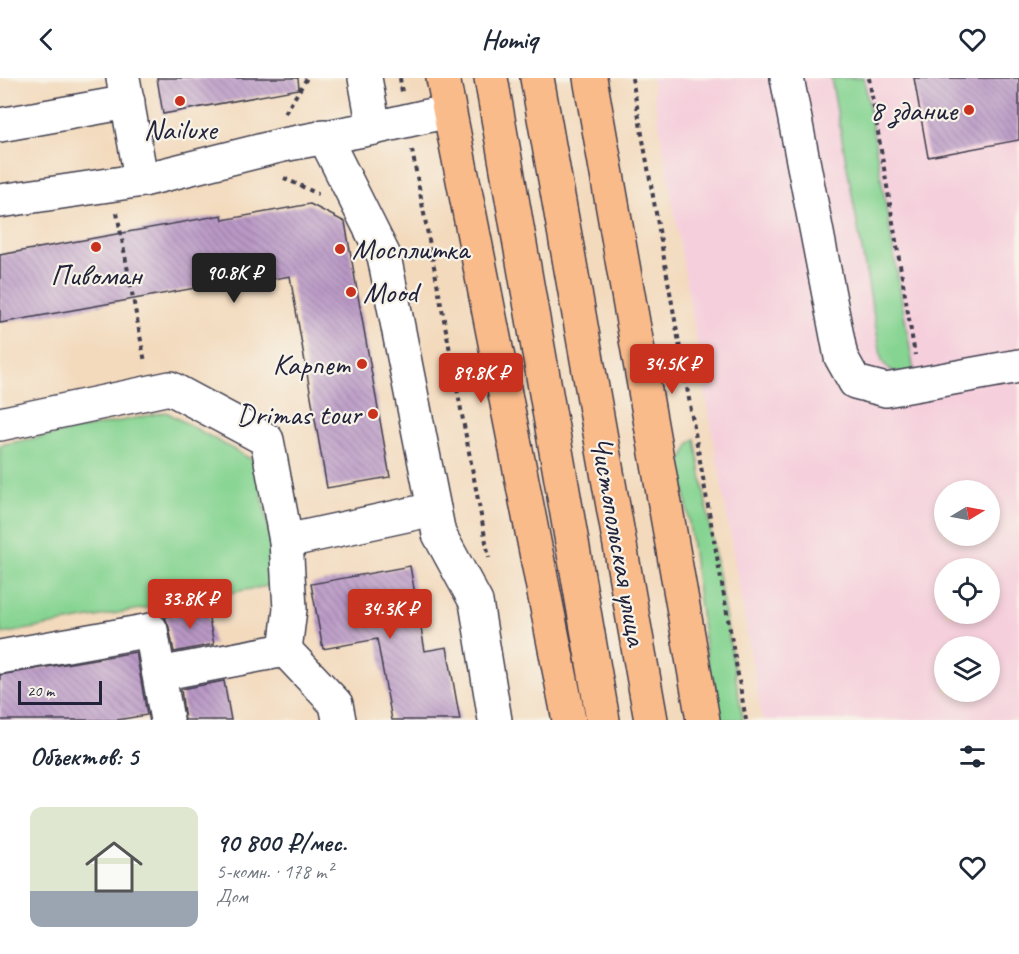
<!DOCTYPE html>
<html lang="ru">
<head>
<meta charset="utf-8">
<style>
  body { margin:0; font-family:Caveat,sans-serif; background:#f6f6f7; color:#1f2937; height:100vh; display:flex; flex-direction:column; font-size:22px; white-space:nowrap }
  * { box-sizing:border-box; margin:0 }
  p { font-size:20px; color:#747a83 }
  .icon { flex:none; width:33px; height:33px; fill:none; stroke:currentColor; stroke-width:2; stroke-linecap:round; stroke-linejoin:round }
  .map { position:relative; height:642px; overflow:hidden }
  .side { display:flex; flex-direction:column; background:#fff; flex:1 }
  .side>* { flex:none }
  .needle { width:39px; rotate:80deg }
  .tools { position:absolute; left:934px; top:402px; display:grid; gap:12px }
  .tools a { display:grid; place-items:center; width:66px; height:66px; border-radius:50%; background:#fff; box-shadow:0 3px 9px #0003; font-size:30px }
  .scale { position:absolute; left:18px; bottom:15px; width:84px; box-sizing:border-box; padding-left:6px; border:3px solid #22223b; border-top:0; font-size:16px; line-height:21px; white-space:nowrap; color:#22223b; -webkit-text-stroke:4px #f7f3e8; paint-order:stroke }
  .price { position:absolute; translate:-50% -51px; padding:0 14px; border-radius:6px; background:#c8321e; color:#fff; font-size:20px; line-height:39px; filter:drop-shadow(0 2px 3px #0008) }
  .price::after { content:''; position:absolute; left:50%; top:36px; width:18px; height:14px; margin-left:-9px; background:inherit; clip-path:polygon(0 0,100% 0,50% 100%) }
  .price.selected { background:#222; color:#fff }
  ul { padding:0; list-style:none }
  li { display:flex; align-items:center; gap:18px; height:150px; padding:0 30px }
  li span { display:grid; place-items:center; flex:none; width:168px; height:120px; border-radius:12px; color:#555 }
  li>.icon { margin-inline-start:auto }
  span .icon { width:72px; height:72px; fill:#fffc; stroke-width:1 }
  li b { font-size:26px }
  h2 { display:flex; justify-content:space-between; align-items:center; height:72px; padding:0 30px; font-size:26px }
  header { display:flex; justify-content:space-between; align-items:center; height:78px; padding:0 30px; background:#fff; font-size:27px; font-weight:800 }
  .map>svg:first-child { display:block }
</style>
</head>
<body>
<header><svg class="icon" aria-label="back" viewBox="0 0 24 24"><path d="M15 5l-7 7 7 7"/></svg>Homiq<svg class="icon" aria-label="heart" viewBox="0 0 24 24"><path d="M12 20l-8-8c-3-5 5-10 8-4 3-6 11-1 8 4z"/></svg></header>
<div class="map">
<svg width="1019" height="642" viewBox="0 0 1019 642">
  <defs>
    <pattern id="building-back-hatch" width="6" height="6" patternUnits="userSpaceOnUse" patternTransform="scale(1.5)"><rect width="6" height="6" fill="#ba99c6"/><path d="M-1 5l2 2M0 0l6 6M5-1l2 2" fill="none" stroke="#977ca2"/></pattern>
  </defs>
  <rect width="100%" height="100%" fill="#f7f3e8"/>
  <filter id="ink" filterUnits="userSpaceOnUse"><feTurbulence type="fractalNoise" baseFrequency=".0167" numOctaves="2"/><feDisplacementMap in="SourceGraphic" scale="12" xChannelSelector="R" yChannelSelector="G"/><feConvolveMatrix kernelMatrix="1 2 1 2 8 2 1 2 1" color-interpolation-filters="sRGB"/></filter>
  <filter id="wash" filterUnits="userSpaceOnUse"><feTurbulence type="fractalNoise" baseFrequency=".008" numOctaves="4" result="noise"/><feDisplacementMap in="SourceGraphic" scale="24" xChannelSelector="R" yChannelSelector="G"/><feGaussianBlur stdDeviation="1.35" result="paint"/><feColorMatrix in="noise" values="0 0 0 0 0 0 0 0 0 0 0 0 0 0 0 0 0 1.4 0 .05"/><feComposite in="paint" operator="in"/></filter>
  <g filter="url(#wash)">
    <rect width="100%" height="100%" fill="#f3dabd"/>
    <path fill="#f5cfdc" fill-rule="evenodd" d="M651,0h368v642h-257zM945,412h45v46h-45zM945,490h45v46h-45zM945,568h45v46h-45z"/>
    <g fill="#86d492" stroke="#547b66" stroke-width="1.5">
      <path d="M831,0h33l50,294c-14,2 -25,1 -32,-11z"/>
      <path d="M166,334l90,50 23,122 -277,50 -2,-9v-180z"/>
      <path d="M695,361l48,281h-28l-34,-258 9,-19z"/>
    </g>
    <g id="blocks">
      <g fill="url(#building-back-hatch)">
        <path d="M157,0h141l1,11 -136,25z"/>
        <path d="M914,0h105v62l-91,17z"/>
        <path d="M310,126l35,18 45,255 -63,11 -37,-212 -55,10 -1,-5 -234,42v-68l222,-40 1,5z"/>
        <path d="M410,488l15,85 22,-4 13,73h-68l-15,-81 -54,10 -12,-65z"/>
        <path d="M207,531l7,35 -40,8 -5,-25 -4,-10z"/>
        <path d="M136,574l11,63 -30,5h-117v-45z"/>
        <path d="M224,603l7,39h-46l-4,-31z"/>
      </g>
    </g>
  </g>
  <g filter="url(#ink)">
    <use href="#blocks" fill-opacity="0" stroke="#413e4e" stroke-width="1.5"/>
    <g fill="none" stroke-linecap="round" stroke-linejoin="round">
      <g stroke="#413e4e" stroke-width="36">
        <g id="minor">
          <path d="M123,0l16,89 4,13"/>
          <path d="M365,0l9,50"/>
          <path d="M787,0l54,279 14,25 31,8 133,-24"/>
          <path d="M0,47l128,-23"/>
          <path d="M324,58l60,120 55,278 37,68 19,118"/>
          <path d="M0,123l143,-21 140,-35 91,-17 75,-17"/>
          <path d="M0,346l170,-36 97,52 19,101 4,68 -5,41"/>
          <path d="M286,463l148,-32"/>
          <path d="M285,572l51,54 3,16"/>
          <path d="M0,579l151,-27 16,90"/>
          <path d="M159,596l126,-24"/>
        </g>
      </g>
      <g stroke="#413e4e" stroke-width="36">
        <g id="major">
          <path d="M443,0l126,642"/>
          <path d="M491,0l112,642"/>
          <path d="M537,0l114,642"/>
          <path d="M590,0l113,642"/>
        </g>
      </g>
      <g stroke="#413e4e" stroke-width="4" stroke-dasharray="4.5 4.5" stroke-linecap="butt">
        <path d="M400,0l2,14"/>
        <path d="M632,0l114,642"/>
        <path d="M869,0l46,277"/>
        <path d="M285,35l22,-35"/>
        <path d="M412,72l77,408"/>
        <path d="M284,100l34,16"/>
        <path d="M117,135l28,149"/>
      </g>
      <use href="#minor" stroke="#fff" stroke-width="33"/>
      <use href="#major" stroke="#fabb8b" stroke-width="33"/>
    </g>
  </g>
  <g fill="#c8321e" stroke="#f7f3e8" stroke-width="2">
    <circle cx="180" cy="23" r="6"/>
    <circle cx="969" cy="32" r="6"/>
    <circle cx="96" cy="169" r="6"/>
    <circle cx="340" cy="171" r="6"/>
    <circle cx="351" cy="214" r="6"/>
    <circle cx="362" cy="286" r="6"/>
    <circle cx="373" cy="336" r="6"/>
  </g>
  <g text-anchor="middle" dominant-baseline="central" stroke-width="4.5" stroke-linejoin="round" paint-order="stroke">
    <g font-size="30" fill="#22223b" stroke="#f7f3e8" text-anchor="end">
      <text x="957" y="32">8 здание</text>
      <text x="180" y="51" text-anchor="middle">Nailuxe</text>
      <text x="352" y="171" text-anchor="start">Мосплитка</text>
      <text x="96" y="197" text-anchor="middle">Пивоман</text>
      <text x="363" y="214" text-anchor="start">Mood</text>
      <text x="350" y="286">Карпет</text>
      <text x="361" y="336">Drimas tour</text>
    </g>
    <g font-size="30" fill="#22223b" stroke="#f7f3e8">
      <text transform="translate(619 463) rotate(80)">Чистопольская улица</text>
    </g>
  </g>
</svg>
<div class="tools">
<a><svg class="needle" viewBox="-14 -14 28 28"><path d="M0-13l5 13h-10z" fill="#e53935"/><path d="M0 13l5-13h-10z" fill="#747a83"/></svg></a>
<a><svg class="icon" aria-label="locate" viewBox="0 0 24 24"><circle cx="12" cy="12" r="6"/><path d="M12 2v4M12 18v4M2 12h4M18 12h4"/></svg></a>
<a><svg class="icon" aria-label="layers" viewBox="0 0 24 24"><path d="M12 4l9 5-9 5-9-5zM3 14l9 5 9-5"/></svg></a>
</div>
<div class="scale">20 m</div>
<b class="price selected" style="left:234px;top:226px">90.8K ₽</b>
<b class="price" style="left:672px;top:317px">34.5K ₽</b>
<b class="price" style="left:481px;top:326px">89.8K ₽</b>
<b class="price" style="left:190px;top:552px">33.8K ₽</b>
<b class="price" style="left:390px;top:562px">34.3K ₽</b>
</div>
<section class="side">
<h2>Объектов: 5<svg class="icon" aria-label="filters" viewBox="0 0 24 24"><path d="M4 7h16M4 17h16"/><circle cx="9" cy="7" r="2"/><circle cx="15" cy="17" r="2"/></svg></h2>
<ul>
<li><span style="background:linear-gradient(#dfe7d0 70%,#9aa5b1 0)"><svg class="icon" aria-label="home" viewBox="0 0 24 24"><path d="M3 11l9-7 9 7M6 9v11h12V9"/></svg></span><div><b>90 800 ₽/мес.</b><p>5-комн. · 178 m²</p><p>Дом</p></div><svg class="icon" aria-label="heart" viewBox="0 0 24 24"><path d="M12 20l-8-8c-3-5 5-10 8-4 3-6 11-1 8 4z"/></svg></li>
</ul>
</section>
</body>
</html>
